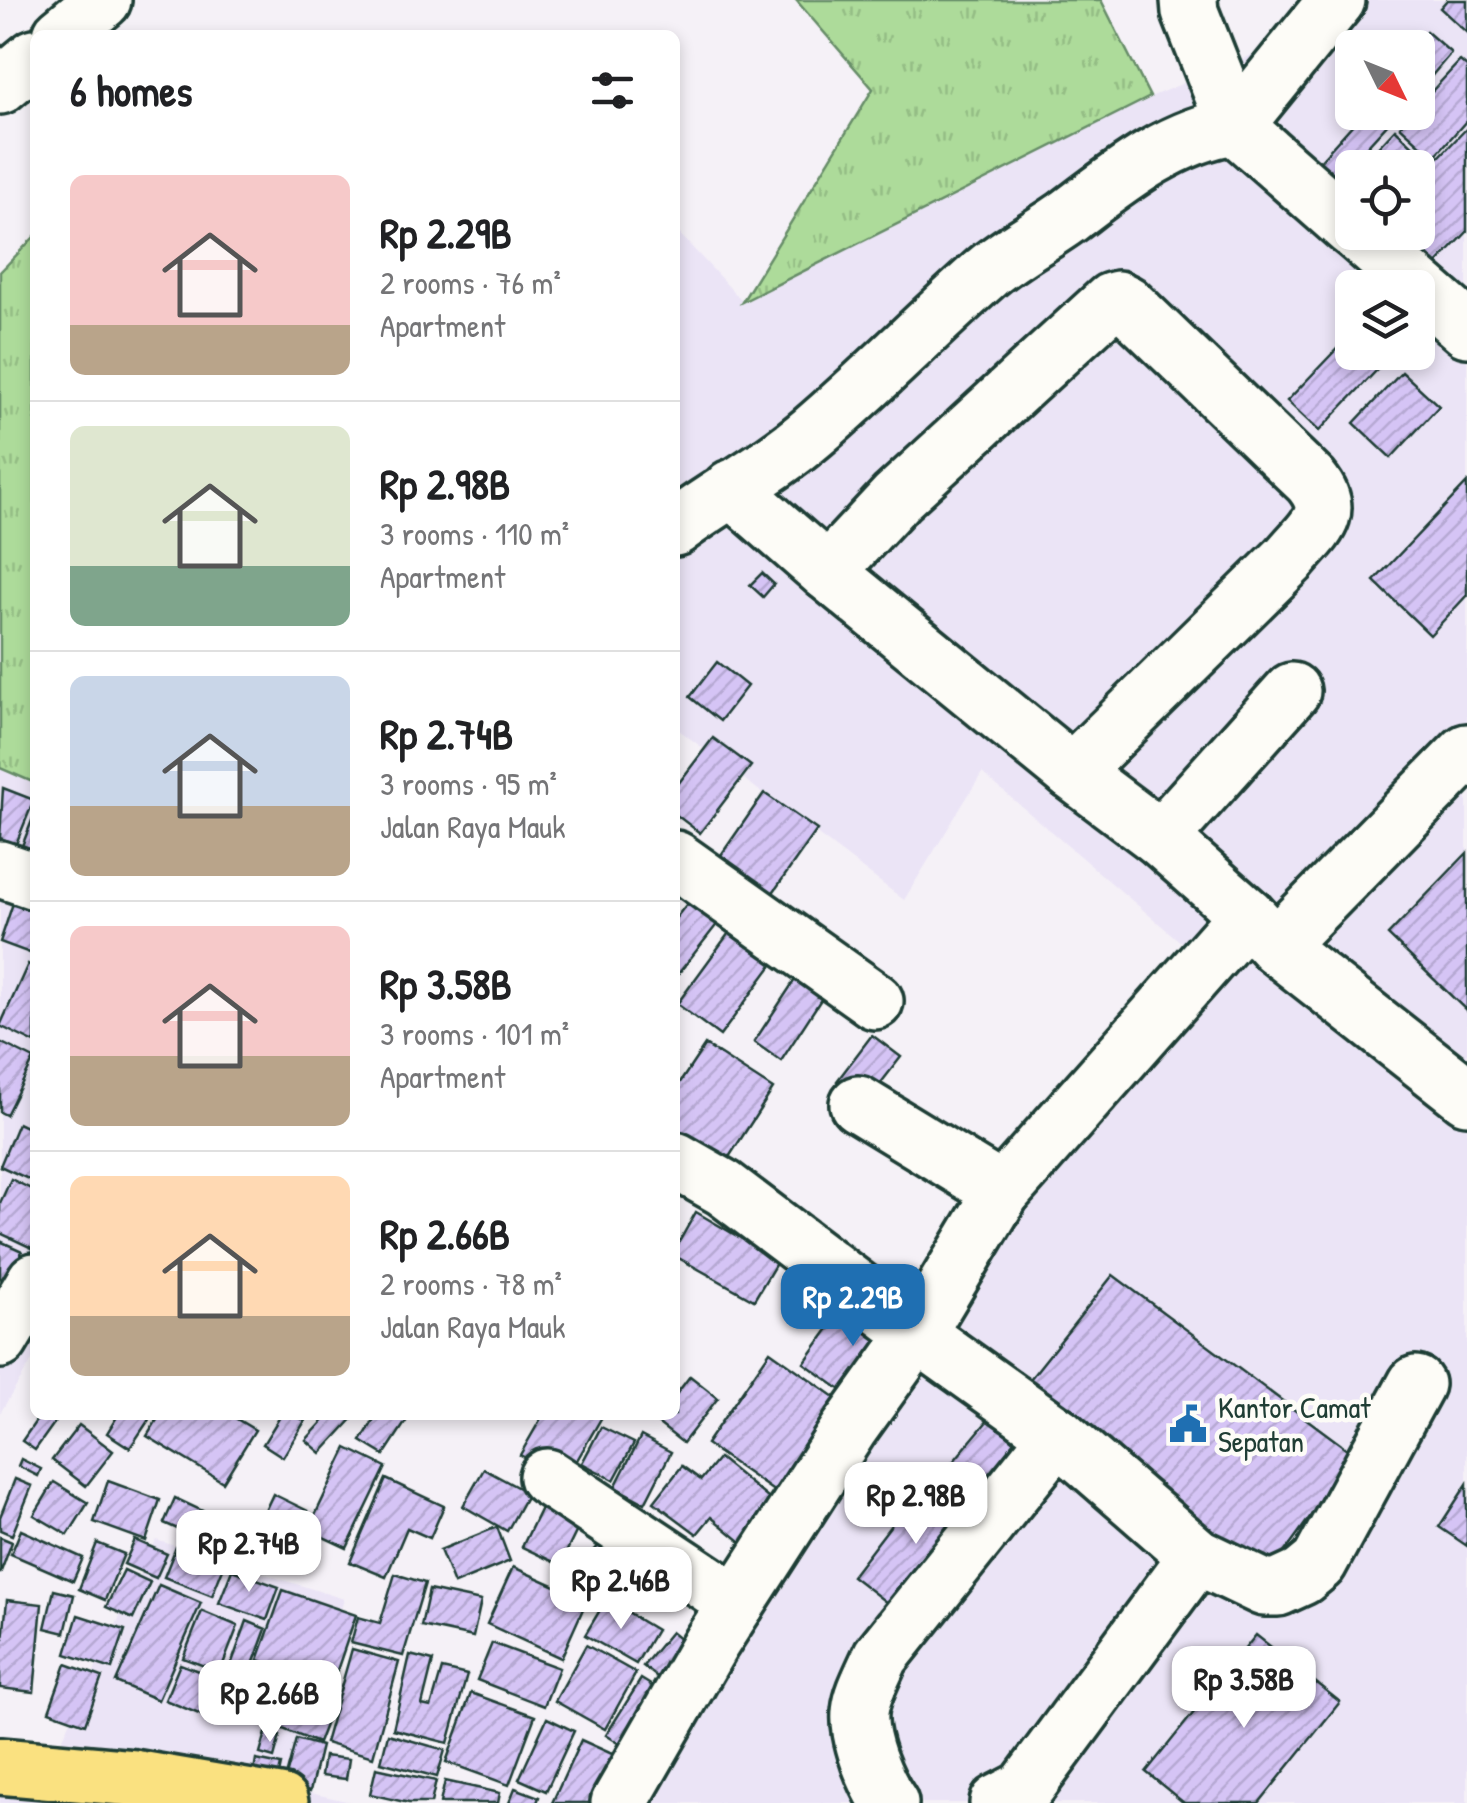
<!DOCTYPE html>
<html lang="en">
<head>
<meta charset="utf-8">
<style>
  body { margin:0; font-family:"Patrick Hand",sans-serif; background:#f2f2f2; color:#202124; height:100vh; display:flex; flex-direction:column; font-size:38px; white-space:nowrap }
  * { box-sizing:border-box; margin:0 }
  p { font-size:32px; color:#757577 }
  .icon { flex:none; width:55px; height:55px; fill:none; stroke:currentColor; stroke-width:2; stroke-linecap:round; stroke-linejoin:round }
  .map { position:relative; flex:1; overflow:hidden }
  .drawer { position:absolute; left:30px; top:30px; width:650px; height:1390px; display:flex; flex-direction:column; background:#fff; border-radius:15px; box-shadow:0 5px 15px #0003 }
  .drawer>* { flex:none }
  .needle { width:65px; rotate:133deg }
  .controls { position:absolute; left:1335px; top:30px; display:grid; gap:20px }
  .controls a { display:grid; place-items:center; width:100px; height:100px; border-radius:15px; background:#fff; box-shadow:0 5px 15px #0003; font-size:50px }
  .price { position:absolute; translate:-50% -85px; padding:0 22px; border-radius:20px; background:#fff; color:#222; font-size:32px; line-height:65px; filter:drop-shadow(0 2px 5px #0008) }
  .price::after { content:''; position:absolute; left:50%; top:60px; width:30px; height:22px; margin-left:-15px; background:inherit; clip-path:polygon(0 0,100% 0,50% 100%) }
  .price.current { background:#1f6fb2; color:#fff }
  ul { padding:0; list-style:none }
  li { display:flex; align-items:center; gap:30px; height:250px; padding:0 40px }
  li+li { border-top:2px solid #e0e0e0 }
  li span { display:grid; place-items:center; flex:none; width:280px; height:200px; border-radius:15px; color:#555 }
  li>.icon { margin-inline-start:auto }
  span .icon { width:120px; height:120px; fill:#fffc; stroke-width:1 }
  li b { font-size:42px }
  h2 { display:flex; justify-content:space-between; align-items:center; height:120px; padding:0 40px; font-size:42px }
  .map>svg:first-child { display:block }
</style>
</head>
<body>
<div class="map">
<svg width="1467" height="1803" viewBox="0 0 1467 1803">
  <defs>
    <pattern id="grass-tufts" width="24" height="20" patternUnits="userSpaceOnUse" patternTransform="scale(2.5)"><rect width="24" height="20" fill="#addb9a"/><path d="M3 7l-1-3M5 7V3M7 7l1-3M15 17l-1-3M17 17v-4M19 17l1-3" fill="none" stroke="#94bd85"/></pattern>
    <pattern id="building-hatch" width="6" height="6" patternUnits="userSpaceOnUse" patternTransform="scale(2.5)"><rect width="6" height="6" fill="#d5c4f5"/><path d="M-1 1l2-2M0 6l6-6M5 7l2-2" fill="none" stroke="#b6a9d3"/></pattern>
  </defs>
  <rect width="100%" height="100%" fill="#f5f1f7"/>
  <filter id="ink" filterUnits="userSpaceOnUse"><feTurbulence type="fractalNoise" baseFrequency=".01" numOctaves="2"/><feDisplacementMap in="SourceGraphic" scale="20" xChannelSelector="R" yChannelSelector="G"/><feConvolveMatrix kernelMatrix="1 2 1 2 8 2 1 2 1" color-interpolation-filters="sRGB"/></filter>
  <g filter="url(#ink)">
    <g fill="#ebe4f6" fill-rule="evenodd">
      <path d="M1343,0h124v1803h-838l560,-854 -207,-176 -78,127 -229,-173v-498l68,73 407,-205 174,-72zM1352,48h66v64h-66zM1352,168h66v64h-66zM1352,288h66v64h-66z"/>
      <path d="M0,768l35,15v573l-35,57z"/>
      <path d="M156,1540l188,59 -56,189 67,15h-355v-62l57,9z"/>
    </g>
    <g fill="url(#grass-tufts)" stroke="#668c67" stroke-width="2.5">
      <path d="M796,0h305l49,97 -408,205 131,-213z"/>
      <path d="M35,236v547l-35,-15v-496z"/>
    </g>
    <g fill="url(#building-hatch)" stroke="#1f3d34" stroke-width="2.5">
      <path d="M1447,0h20v33l-27,-25z"/>
      <path d="M1426,31l25,22 -33,39v-44h-6z"/>
      <path d="M1460,61l7,6v53l-33,37 -34,-31 12,-14h6v-6z"/>
      <path d="M1364,112h12l12,11 -52,57 -18,-17z"/>
      <path d="M1467,128v104l-37,39 -40,-39h28v-53z"/>
      <path d="M1395,129l31,30 -8,10 -59,-1z"/>
      <path d="M1352,333v19h42l-75,79 -32,-30z"/>
      <path d="M1402,372l37,34 -48,52 -37,-35z"/>
      <path d="M1467,483v112l-37,40 -56,-54z"/>
      <path d="M762,573l12,11 -11,13 -13,-12z"/>
      <path d="M717,662l30,24 -27,35 -30,-24z"/>
      <path d="M713,738l38,28 -51,67 -25,-19v-26z"/>
      <path d="M3,788l31,12 -18,44 -16,-6z"/>
      <path d="M764,793l53,37 -45,64 -53,-36z"/>
      <path d="M35,813v38l-13,-5z"/>
      <path d="M1467,853v158l-79,-76z"/>
      <path d="M693,896l29,22 -47,60v-59z"/>
      <path d="M14,900l21,7v48l-35,-13z"/>
      <path d="M731,930l44,31 -55,75 -43,-32z"/>
      <path d="M28,964l7,4v75l-35,-17z"/>
      <path d="M802,969l27,18 -48,74 -27,-19z"/>
      <path d="M872,1035l29,22 -35,45 -29,-21z"/>
      <path d="M0,1042l34,17 -28,56 -6,-3z"/>
      <path d="M705,1045l68,44 -51,79 -47,-31v-47z"/>
      <path d="M18,1123l17,8v51l-35,-16z"/>
      <path d="M11,1179l24,12 -1,58 -34,-16v-30z"/>
      <path d="M696,1212l82,48 -24,40 -79,-44v-7z"/>
      <path d="M0,1241l22,10 -19,43 -3,-1z"/>
      <path d="M1113,1275l242,180 -85,117 -251,-179z"/>
      <path d="M851,1298l52,38 -48,64 -51,-37z"/>
      <path d="M770,1351l82,58 -64,92 -82,-57z"/>
      <path d="M690,1376l28,22 -35,45 -28,-22 5,-6h15v-19z"/>
      <path d="M40,1415h20l-25,35 -13,-9z"/>
      <path d="M118,1415h34l-22,33 -23,-15z"/>
      <path d="M160,1415h70l25,15 -32,52 -76,-46z"/>
      <path d="M281,1415h13l11,6 -22,36 -20,-13z"/>
      <path d="M329,1415h27l-35,38 -15,-13z"/>
      <path d="M377,1415h21l9,5 -23,35 -23,-14z"/>
      <path d="M543,1415h60l-38,66 -45,-26z"/>
      <path d="M989,1419l37,32 -42,49 -37,-31z"/>
      <path d="M79,1425l34,26 -27,35 -34,-26z"/>
      <path d="M601,1427l33,16 -20,37 -32,-17z"/>
      <path d="M641,1436l30,16 -26,51 -30,-16z"/>
      <path d="M347,1448l39,19 -39,81 -39,-18z"/>
      <path d="M719,1458l60,49 -33,39 -35,-29 -14,17 -43,-32 28,-36 19,14z"/>
      <path d="M21,1459l20,10 -3,7 -20,-10z"/>
      <path d="M484,1469l44,24 -21,38 -44,-25z"/>
      <path d="M927,1478l52,40 -75,98 -52,-40z"/>
      <path d="M15,1479l17,7 -20,49 -12,-5v-13z"/>
      <path d="M386,1479l58,27 -14,32 -23,-10 -21,49 -36,-15z"/>
      <path d="M108,1481l52,19 -14,41 -52,-19z"/>
      <path d="M54,1482l34,21 -20,32 -34,-20z"/>
      <path d="M1467,1484v62l-28,-19z"/>
      <path d="M273,1494l35,17 -24,53 -36,-17z"/>
      <path d="M175,1498l34,16 -11,24 -34,-15z"/>
      <path d="M543,1504l38,18 -21,43 -38,-18z"/>
      <path d="M497,1527l13,34 -56,23 -14,-34z"/>
      <path d="M21,1530l62,28 -10,23 -62,-27z"/>
      <path d="M0,1537l12,5 -12,32z"/>
      <path d="M607,1537l21,20 -38,39 -21,-19z"/>
      <path d="M135,1540l32,14 -11,24 -32,-14z"/>
      <path d="M97,1543l27,11 -19,46 -26,-11z"/>
      <path d="M176,1547l48,19 -12,30 -48,-19z"/>
      <path d="M513,1567l74,33 -26,58 -74,-34z"/>
      <path d="M124,1570l26,12 -17,37 -27,-12z"/>
      <path d="M232,1570l47,17 -12,33 -48,-17z"/>
      <path d="M395,1574l30,9 -22,73 -52,-13 7,-26 22,6z"/>
      <path d="M159,1585l42,18 -43,97 -42,-18z"/>
      <path d="M54,1590l20,5 -9,38 -20,-5z"/>
      <path d="M283,1590l73,25 -24,70 -74,-25z"/>
      <path d="M429,1590l52,11 -8,36 -52,-11z"/>
      <path d="M7,1600l35,4 -8,88 -34,-4v-48h3z"/>
      <path d="M606,1600l50,30 -20,34 -51,-29z"/>
      <path d="M202,1611l36,15 -18,46 -37,-14z"/>
      <path d="M78,1615l47,15 -13,39 -46,-15z"/>
      <path d="M247,1621l19,8 -27,74 -19,-8z"/>
      <path d="M671,1632l21,17 -27,34 -22,-17z"/>
      <path d="M1256,1635l84,67 -81,101h-75l-38,-31z"/>
      <path d="M492,1643l67,25 -15,38 -67,-26z"/>
      <path d="M586,1645l50,28 -31,56 -50,-28z"/>
      <path d="M352,1649l47,13 -26,95 -48,-14z"/>
      <path d="M410,1655l23,6 -11,44 9,2 11,-38 25,6 -19,68 -55,-14z"/>
      <path d="M66,1664l36,13 -17,47 -36,-13z"/>
      <path d="M180,1664l39,15 -15,37 -39,-16z"/>
      <path d="M256,1664l80,32 -18,47 -80,-32z"/>
      <path d="M641,1679l29,18 -35,56 -29,-18z"/>
      <path d="M471,1693l64,23 -26,69 -63,-23z"/>
      <path d="M547,1718l27,13 -28,60 -27,-12z"/>
      <path d="M266,1733l14,3 -6,22 -14,-4z"/>
      <path d="M388,1734l57,16 -8,27 -56,-15z"/>
      <path d="M296,1739l25,7 -11,45 -26,-7z"/>
      <path d="M581,1740l40,18 -20,45h-49z"/>
      <path d="M324,1756l25,3 -3,20 -25,-3z"/>
      <path d="M256,1760l25,5 -4,18 -24,-5z"/>
      <path d="M376,1768l60,13 -5,22h-22l-39,-9z"/>
      <path d="M445,1781l55,12 -2,10h-58z"/>
      <path d="M515,1788l24,9 -2,6h-28z"/>
    </g>
    <g fill="none" stroke-linecap="round" stroke-linejoin="round">
      <g stroke="#1f3d34" stroke-width="62">
        <g id="minor">
          <path d="M1189,0l1,12 45,114 117,103"/>
          <path d="M61,35l42,-35"/>
          <path d="M0,86l35,-29"/>
          <path d="M1356,232l111,97"/>
          <path d="M731,488l96,84 245,200 88,66 87,77 29,31 191,150"/>
          <path d="M675,528c45,-34 95,-59 138,-96 60,-51 115,-108 174,-160 25,-21 56,-37 82,-56 50,-38 103,-81 166,-90l102,-126"/>
          <path d="M827,572l69,-74 215,-197 7,-2 8,4 185,178c28,34 1,50 -22,78l-217,213"/>
          <path d="M1160,838l132,-147"/>
          <path d="M675,859l200,142"/>
          <path d="M0,869l35,12"/>
          <path d="M1276,946l191,-194"/>
          <path d="M858,1104l144,88"/>
          <path d="M675,1160l49,28 193,146 141,101 139,121 67,32h14l24,-11 17,-14 97,-179"/>
          <path d="M0,1340l35,-59"/>
          <path d="M547,1477l190,126"/>
          <path d="M619,1803l92,-160 138,-214 68,-95 85,-142 245,-277"/>
          <path d="M890,1803c-10,-14 -15,-26 -21,-42 -17,-50 -9,-59 12,-105l177,-221"/>
          <path d="M998,1803l27,-14 172,-233"/>
        </g>
      </g>
      <g stroke="#1f3d34" stroke-width="62">
        <path id="major" d="M0,1766l134,12 146,25"/>
      </g>
      <use href="#minor" stroke="#fdfcf7" stroke-width="55"/>
      <use href="#major" stroke="#fae180" stroke-width="55"/>
    </g>
  </g>
  <defs>
    <g id="civic-bare" transform="scale(3)"><path d="M-.6-6.5H3V-4.5H.6V-3L4-1V1h2V6H-6V1h2V-1L-.6-3ZM-1.2 2.5V6h2.4V2.5Z" fill="#1f6fb2" stroke="#fdfcf7" stroke-width="2.5" paint-order="stroke"/></g>
  </defs>
  <g fill-rule="evenodd">
    <use href="#civic-bare" x="1188" y="1424"/>
  </g>
  <g text-anchor="middle" dominant-baseline="central" stroke-width="9" stroke-linejoin="round" paint-order="stroke">
    <g font-size="30" fill="#1f3d34" stroke="#fdfcf7" text-anchor="start">
      <text x="1218" y="1407">Kantor Camat<tspan x="1218" dy="34">Sepatan</tspan></text>
    </g>
  </g>
</svg>
<div class="controls">
<a><svg class="needle" viewBox="-14 -14 28 28"><path d="M0-13l5 13h-10z" fill="#e53935"/><path d="M0 13l5-13h-10z" fill="#757577"/></svg></a>
<a><svg class="icon" aria-label="locate" viewBox="0 0 24 24"><circle cx="12" cy="12" r="6"/><path d="M12 2v4M12 18v4M2 12h4M18 12h4"/></svg></a>
<a><svg class="icon" aria-label="layers" viewBox="0 0 24 24"><path d="M12 4l9 5-9 5-9-5zM3 14l9 5 9-5"/></svg></a>
</div>
<b class="price current" style="left:853px;top:1349px">Rp 2.29B</b>
<b class="price" style="left:916px;top:1547px">Rp 2.98B</b>
<b class="price" style="left:249px;top:1595px">Rp 2.74B</b>
<b class="price" style="left:621px;top:1632px">Rp 2.46B</b>
<b class="price" style="left:1244px;top:1731px">Rp 3.58B</b>
<b class="price" style="left:270px;top:1745px">Rp 2.66B</b>
<section class="drawer">
<h2>6 homes<svg class="icon" aria-label="filters" viewBox="0 0 24 24"><path d="M4 7h16M4 17h16"/><circle cx="9" cy="7" r="2"/><circle cx="15" cy="17" r="2"/></svg></h2>
<ul>
<li><span style="background:linear-gradient(#f6c9c9 75%,#b9a48a 0)"><svg class="icon" aria-label="home" viewBox="0 0 24 24"><path d="M3 11l9-7 9 7M6 9v11h12V9"/></svg></span><div><b>Rp 2.29B</b><p>2 rooms · 76 m²</p><p>Apartment</p></div></li>
<li><span style="background:linear-gradient(#dfe7d0 70%,#7fa58c 0)"><svg class="icon" aria-label="home" viewBox="0 0 24 24"><path d="M3 11l9-7 9 7M6 9v11h12V9"/></svg></span><div><b>Rp 2.98B</b><p>3 rooms · 110 m²</p><p>Apartment</p></div></li>
<li><span style="background:linear-gradient(#c9d6e8 65%,#b9a48a 0)"><svg class="icon" aria-label="home" viewBox="0 0 24 24"><path d="M3 11l9-7 9 7M6 9v11h12V9"/></svg></span><div><b>Rp 2.74B</b><p>3 rooms · 95 m²</p><p>Jalan Raya Mauk</p></div></li>
<li><span style="background:linear-gradient(#f6c9c9 65%,#b9a48a 0)"><svg class="icon" aria-label="home" viewBox="0 0 24 24"><path d="M3 11l9-7 9 7M6 9v11h12V9"/></svg></span><div><b>Rp 3.58B</b><p>3 rooms · 101 m²</p><p>Apartment</p></div></li>
<li><span style="background:linear-gradient(#ffd9b3 70%,#b9a48a 0)"><svg class="icon" aria-label="home" viewBox="0 0 24 24"><path d="M3 11l9-7 9 7M6 9v11h12V9"/></svg></span><div><b>Rp 2.66B</b><p>2 rooms · 78 m²</p><p>Jalan Raya Mauk</p></div></li>
</ul>
</section>
</div>
</body>
</html>
